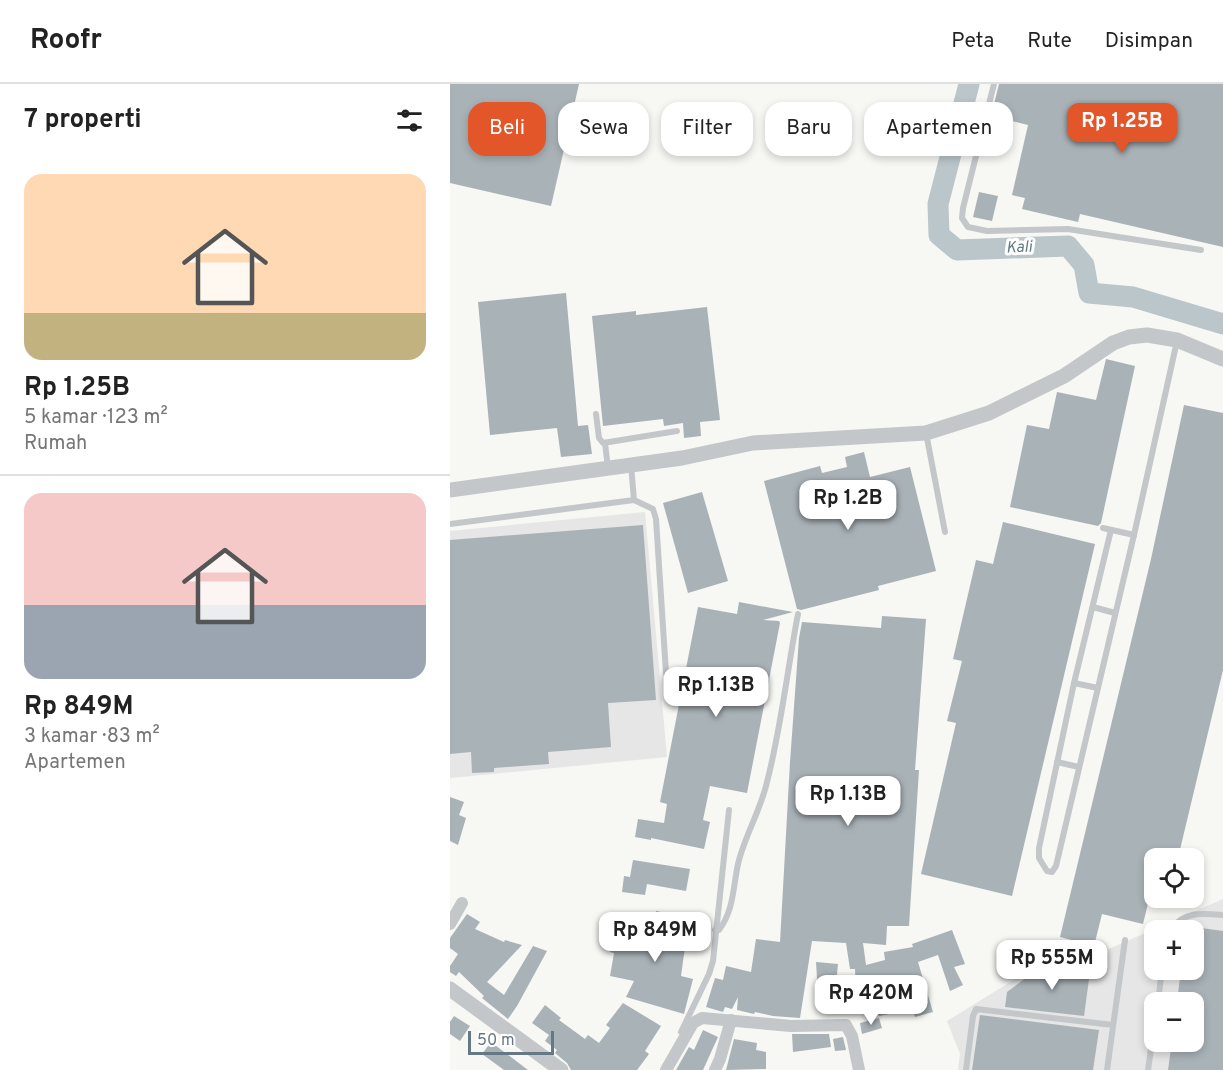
<!DOCTYPE html>
<html lang="id">
<head>
<meta charset="utf-8">
<style>
  body { margin:0; font-family:Overpass,sans-serif; background:#f2f2f2; color:#222; height:100vh; display:flex; flex-direction:column; font-size:22px; white-space:nowrap }
  * { box-sizing:border-box; margin:0 }
  p { font-size:20px; color:#767676 }
  .icon { flex:none; width:33px; height:33px; fill:none; stroke:currentColor; stroke-width:2; stroke-linecap:round; stroke-linejoin:round }
  .map { position:relative; flex:1; overflow:hidden }
  .side { display:flex; flex-direction:column; background:#fff; width:450px }
  .side>* { flex:none }
  .hud { position:absolute; left:18px; top:18px; width:570px; height:54px; display:flex; gap:12px }
  .fabs { position:absolute; left:694px; top:764px; display:grid; gap:12px }
  .fabs a { display:grid; place-items:center; width:60px; height:60px; border-radius:12px; background:#fff; box-shadow:0 3px 9px #0003; font-size:30px }
  .scale { position:absolute; left:18px; bottom:15px; width:86px; box-sizing:border-box; padding-left:6px; border:3px solid #667785; border-top:0; font-size:16px; line-height:21px; white-space:nowrap; color:#667785; -webkit-text-stroke:4px #fff; paint-order:stroke }
  .price { position:absolute; translate:-50% -51px; padding:0 14px; border-radius:12px; background:#fff; color:#222; font-size:20px; line-height:39px; filter:drop-shadow(0 2px 3px #0008) }
  .price::after { content:''; position:absolute; left:50%; top:36px; width:18px; height:14px; margin-left:-9px; background:inherit; clip-path:polygon(0 0,100% 0,50% 100%) }
  .price.current { background:#e25629; color:#fff }
  ul { padding:0; list-style:none }
  li { display:grid; align-content:center; gap:12px; height:318px; padding:0 24px }
  li+li { border-top:2px solid #e0e0e0 }
  li span { display:grid; place-items:center; height:186px; border-radius:18px; color:#555 }
  li>.icon { margin-inline-start:auto }
  span .icon { width:108px; height:108px; fill:#fffc; stroke-width:1 }
  li b { font-size:26px }
  h2 { display:flex; justify-content:space-between; align-items:center; height:72px; padding:0 24px; font-size:26px }
  .tag { padding:0 21px; border-radius:18px; background:#fff; box-shadow:0 3px 9px #0003; font-size:21px; line-height:54px }
  .tag.current { background:#e25629; color:#fff }
  header { display:flex; align-items:center; gap:36px; box-sizing:border-box; height:84px; padding:0 30px; background:#fff; border-bottom:2px solid #e0e0e0 }
  header strong { font-size:28px }
  nav { display:flex; gap:33px; margin-inline-start:auto; font-size:21px }
  main { display:flex; flex:1; min-height:0 }
  .map>svg:first-child { display:block }
</style>
</head>
<body>
<header>
<strong>Roofr</strong>
<nav><a>Peta</a><a>Rute</a><a>Disimpan</a></nav>
</header>
<main>
<section class="side">
<h2>7 properti<svg class="icon" aria-label="filters" viewBox="0 0 24 24"><path d="M4 7h16M4 17h16"/><circle cx="9" cy="7" r="2"/><circle cx="15" cy="17" r="2"/></svg></h2>
<ul>
<li><span style="background:linear-gradient(#ffd9b3 75%,#c2b280 0)"><svg class="icon" aria-label="home" viewBox="0 0 24 24"><path d="M3 11l9-7 9 7M6 9v11h12V9"/></svg></span><div><b>Rp 1.25B</b><p>5 kamar · 123 m²</p><p>Rumah</p></div></li>
<li><span style="background:linear-gradient(#f6c9c9 60%,#9aa5b1 0)"><svg class="icon" aria-label="home" viewBox="0 0 24 24"><path d="M3 11l9-7 9 7M6 9v11h12V9"/></svg></span><div><b>Rp 849M</b><p>3 kamar · 83 m²</p><p>Apartemen</p></div></li>
</ul>
</section>
<div class="map">
<svg width="773" height="986" viewBox="0 0 773 986">
  <rect width="100%" height="100%" fill="#f7f7f4"/>
  <g fill="#e5e6e5" fill-rule="evenodd">
    <path d="M195,428l22,245 -217,21v-247z"/>
    <path d="M773,815v171h-265l2,-16 -13,-33 96,-59 13,10zM705,846h39v39h-39zM705,918h39v39h-39z"/>
  </g>
  <g fill="none" stroke-linecap="round" stroke-linejoin="round">
    <path stroke="#bac6ca" stroke-width="21" d="M519,0l-31,120 1,31 18,15 111,-4 16,19 5,28 44,4 90,27"/>
  </g>
  <g fill="#a9b2b7">
    <path d="M0,0h129l-28,122 -101,-23z"/>
    <path d="M549,0h224v163l-143,-33 -2,8 -56,-13 3,-11 -13,-3 16,-70 -37,-9z"/>
    <path d="M529,108l19,4 -6,25 -19,-4z"/>
    <path d="M116,209l12,133 10,-1 4,29 -31,3 -4,-29 -67,7 -12,-133z"/>
    <path d="M257,223l13,113 -20,2 1,14 -17,2 -1,-15 -19,3 -1,-7 -60,7 -11,-110 44,-5v4z"/>
    <path d="M656,275l29,7 -34,157 -3,3 -88,-19 17,-82 22,4 8,-37 39,8z"/>
    <path d="M734,321l39,8v257l-45,188h-23v30l-3,-1 -9,37 -41,-10 -8,32 -34,-9 91,-378z"/>
    <path d="M414,368l6,25 40,-10 26,104 -58,15 1,4 -78,20 -4,-1 -33,-128 56,-15 2,7 25,-6 -2,-10z"/>
    <path d="M252,408l26,89 -40,12 -25,-90z"/>
    <path d="M553,438l92,22 -83,352 -91,-22 35,-151 -9,-2 15,-60 -9,-2 23,-99 17,4z"/>
    <path d="M193,441l13,175 -48,3 3,44 -63,5 1,12 -55,4v4l-22,1 -1,-21 -21,2v-214z"/>
    <path d="M289,518l54,10 -30,8 16,1 1,2 -33,170 -37,-7 -7,34 7,2 -6,27 -53,-11v2l-16,-3 3,-18 26,4 3,-19 -7,-2 38,-195 39,7z"/>
    <path d="M432,532l44,3 -11,151h4l-10,156h-22l-1,19 -23,-2 3,22 19,-5 -1,-8 29,-5 -1,-3 40,-14 13,34 -11,3 9,18 -13,6 -12,-36 -20,7 15,50 -18,5 -5,-19 -18,5 2,10 -15,3 -3,-14 -26,1 1,7 -32,2 -3,-50 22,2 -3,30 21,-1 -1,-24h-5l-4,-26 -34,-2 -12,77 -27,-2 -18,-4 -1,2 -17,-4 1,-13 -6,12 -7,-2 -2,5 -17,-5 9,-29 8,2 3,-14 25,6 5,-33 24,3 10,-180 9,-124 3,-16 79,6z"/>
    <path d="M0,713l14,5 -5,13 7,3 -8,27 -8,-4z"/>
    <path d="M183,776l57,9 -4,22 -39,-7 -2,11 -23,-3 2,-16 6,1z"/>
    <path d="M206,827l15,3 -1,7 26,4 -4,24 -7,-2 -4,29 12,3 -9,35 -58,-17 8,-16 -24,-5 4,-23 -4,-1 2,-19 25,2 1,-8 15,3z"/>
    <path d="M17,830l13,8 -5,7 29,13 1,-2 17,5 -35,37 17,13 29,-49 14,5 -30,55 -9,13 -26,-21 2,-2 -25,-24 -3,4 -6,-4v-6l8,-12 -8,-6v-10z"/>
    <path d="M744,843l29,4v139h-55l4,-29h22v-39h-17l4,-33h13z"/>
    <path d="M593,881l47,7 -6,44 -79,-9 2,-15z"/>
    <path d="M173,919l38,23 -16,25 4,3 -12,16h-66l-4,-7 -12,-10 2,-3 -12,-9 4,-6 -17,-12 13,-18 16,13 -2,2 26,19 3,-4 11,8 11,-15 -4,-3z"/>
    <path d="M530,931l119,15 -6,40h-121z"/>
    <path d="M4,932l16,10 -10,15 -10,-7v-12z"/>
    <path d="M429,934l3,10 -20,6 -2,-11z"/>
    <path d="M253,946l15,7 -15,33h-27l13,-23 5,3z"/>
    <path d="M342,950h37l2,13 -38,5z"/>
    <path d="M393,953l3,13 -11,1 -2,-12z"/>
    <path d="M284,955l23,4 -1,7 10,2v17l-40,1z"/>
    <path d="M41,958l37,28h-24l-22,-16z"/>
  </g>
  <g fill="none" stroke-linecap="round" stroke-linejoin="round">
    <g stroke="#c3c7ca" stroke-width="6">
      <path d="M544,0l-31,124 -1,10 6,9 19,4 81,-2 133,21"/>
      <path d="M146,330l3,24 4,5 74,-12"/>
      <path d="M476,349l19,99"/>
      <path d="M155,359l3,25"/>
      <path d="M181,381l3,35 19,9 3,10 10,154"/>
      <path d="M0,440l184,-24"/>
      <path d="M653,444l31,7"/>
      <path d="M661,446l-37,153 -35,165v10l8,13 5,1 4,-6 78,-331 43,-194"/>
      <path d="M643,523l22,6"/>
      <path d="M624,599l24,5"/>
      <path d="M607,678l22,5"/>
      <path d="M265,846h4c15,-20 14,-43 19,-66 6,-26 21,-51 28,-78 15,-56 21,-115 32,-172"/>
      <path d="M720,846c14,-19 32,-17 53,-15"/>
      <path d="M708,918l4,-33"/>
      <path d="M231,948l28,-58 4,-13 16,-151"/>
      <path d="M516,986l7,-54 3,-7 137,16"/>
      <path d="M657,986l18,-130"/>
      <path d="M698,986l7,-49"/>
    </g>
    <g stroke="#c3c7ca" stroke-width="12">
      <path d="M0,840l12,-21"/>
      <path d="M216,986l27,-47 9,-5 89,8 55,-1 6,11 7,34"/>
      <path d="M265,986l5,-11 11,-39"/>
    </g>
    <g stroke="#c3c7ca" stroke-width="15">
      <path d="M0,406l232,-32 71,-15 173,-10 63,-20 75,-37 49,-33 16,-6 18,-2 30,5 46,19"/>
      <path d="M0,905l111,81"/>
    </g>
  </g>
  <g text-anchor="middle" dominant-baseline="central" stroke-width="6" stroke-linejoin="round" paint-order="stroke">
    <g font-size="16" font-style="italic" fill="#627881" stroke="#fff">
      <text transform="translate(569 164) rotate(-2)">Kali</text>
    </g>
  </g>
</svg>
<div class="fabs">
<a><svg class="icon" aria-label="locate" viewBox="0 0 24 24"><circle cx="12" cy="12" r="6"/><path d="M12 2v4M12 18v4M2 12h4M18 12h4"/></svg></a>
<a>+</a>
<a>−</a>
</div>
<div class="scale">50 m</div>
<b class="price current" style="left:672px;top:70px">Rp 1.25B</b>
<b class="price" style="left:398px;top:447px">Rp 1.2B</b>
<b class="price" style="left:266px;top:634px">Rp 1.13B</b>
<b class="price" style="left:398px;top:743px">Rp 1.13B</b>
<b class="price" style="left:205px;top:879px">Rp 849M</b>
<b class="price" style="left:602px;top:907px">Rp 555M</b>
<b class="price" style="left:421px;top:942px">Rp 420M</b>
<div class="hud">
<a class="tag current">Beli</a>
<a class="tag">Sewa</a>
<a class="tag">Filter</a>
<a class="tag">Baru</a>
<a class="tag">Apartemen</a>
</div>
</div>
</main>
</body>
</html>
